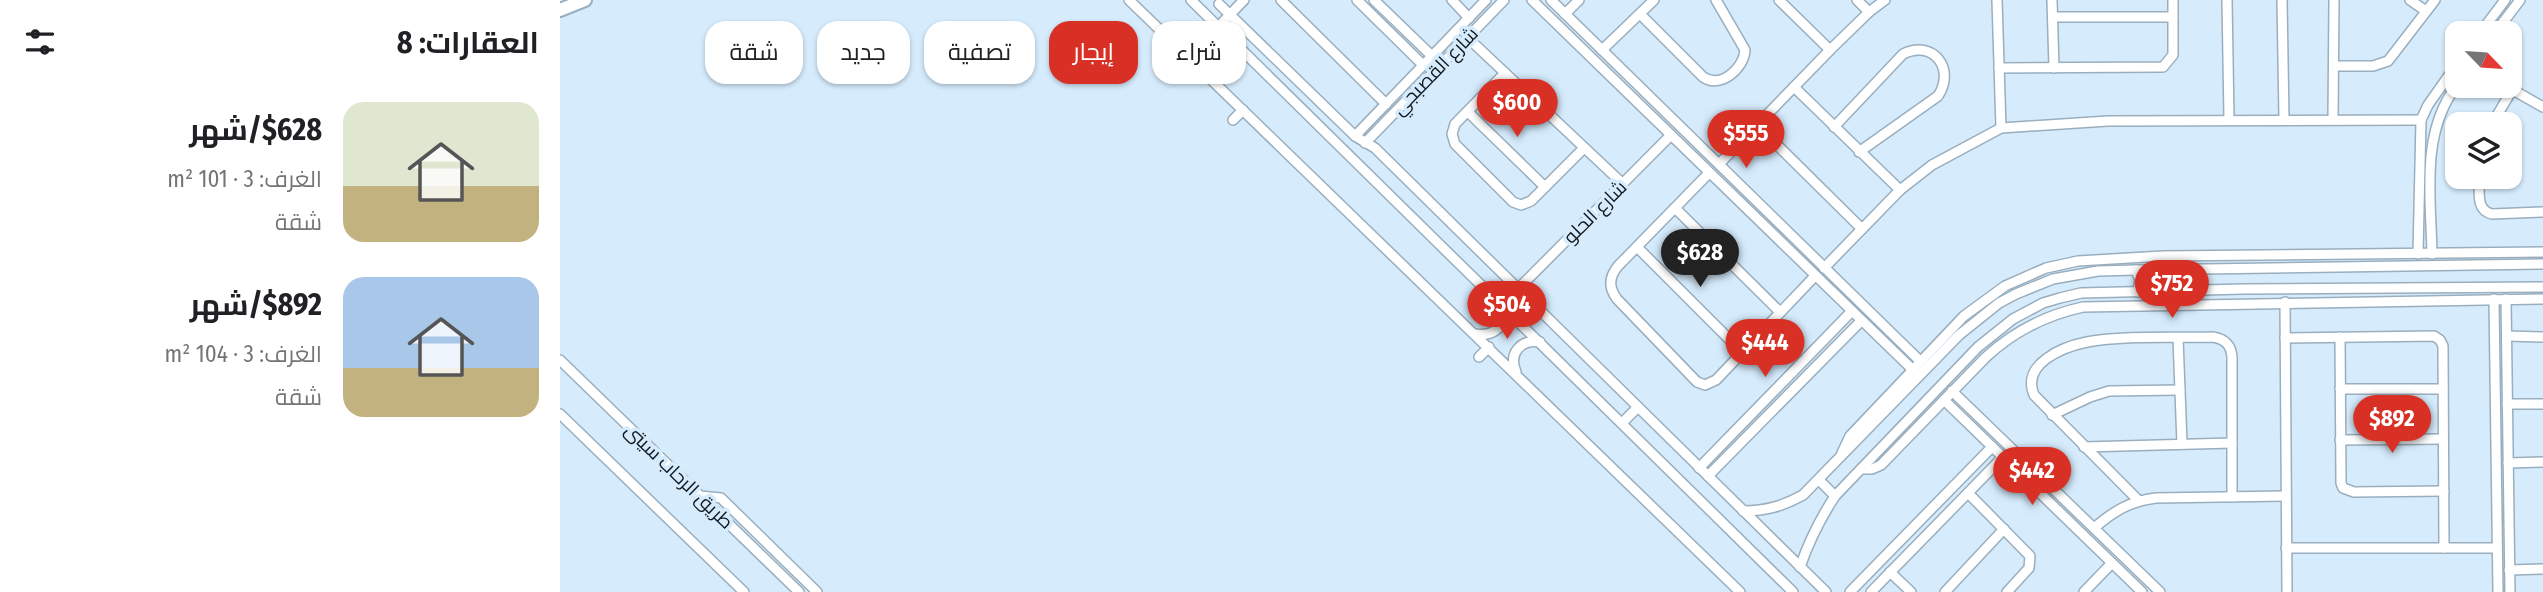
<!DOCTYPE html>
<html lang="ar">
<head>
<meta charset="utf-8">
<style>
  body { margin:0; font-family:"Fira Sans Condensed",Cairo,sans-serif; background:#f2f2f2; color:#202124; direction:rtl; height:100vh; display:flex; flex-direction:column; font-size:26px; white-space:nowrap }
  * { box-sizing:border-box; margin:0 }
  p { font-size:23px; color:#757577 }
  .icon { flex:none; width:38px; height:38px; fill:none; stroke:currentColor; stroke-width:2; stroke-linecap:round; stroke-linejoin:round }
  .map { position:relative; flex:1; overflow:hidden; direction:ltr }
  .sheet { display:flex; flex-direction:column; background:#fff; width:560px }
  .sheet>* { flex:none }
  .banner { position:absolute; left:21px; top:21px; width:665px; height:63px; direction:rtl; display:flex; gap:14px }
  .needle { width:46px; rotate:115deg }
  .buttons { position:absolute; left:1885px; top:21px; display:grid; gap:14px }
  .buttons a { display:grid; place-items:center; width:77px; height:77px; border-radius:14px; background:#fff; box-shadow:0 2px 5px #0004; font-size:35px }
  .price { position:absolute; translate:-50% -60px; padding:0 16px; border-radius:24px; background:#d93025; color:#fff; font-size:23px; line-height:46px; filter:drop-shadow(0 2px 4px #0008) }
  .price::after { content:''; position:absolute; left:50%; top:42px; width:21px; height:16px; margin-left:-10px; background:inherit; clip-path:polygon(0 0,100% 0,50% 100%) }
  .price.current { background:#222; color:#fff }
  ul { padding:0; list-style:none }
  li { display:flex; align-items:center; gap:21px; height:175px; padding:0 21px }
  li span { display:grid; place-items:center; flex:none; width:196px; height:140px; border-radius:21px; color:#555 }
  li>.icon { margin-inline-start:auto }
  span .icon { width:84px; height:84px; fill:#fffc; stroke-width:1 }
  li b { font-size:30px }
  h2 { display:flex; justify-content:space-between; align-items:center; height:84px; padding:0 21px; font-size:30px }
  .chip { padding:0 24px; border-radius:21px; background:#fff; box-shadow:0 2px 5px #0004; font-size:24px; line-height:63px }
  .chip.current { background:#d93025; color:#fff }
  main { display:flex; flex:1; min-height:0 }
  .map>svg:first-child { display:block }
</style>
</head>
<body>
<main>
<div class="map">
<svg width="1983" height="592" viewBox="0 0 1983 592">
  <rect width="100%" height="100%" fill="#d6ecfd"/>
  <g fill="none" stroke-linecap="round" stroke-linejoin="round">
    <g stroke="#99aebe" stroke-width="12">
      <g id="minor">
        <path d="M569,0l611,592"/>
        <path d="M631,0l602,592"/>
        <path d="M721,0l105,104"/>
        <path d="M797,0l66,65"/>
        <path d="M814,0l58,56"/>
        <path d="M892,0l17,18"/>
        <path d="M972,0l380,369"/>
        <path d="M991,0l369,361"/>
        <path d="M1219,0l51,50"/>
        <path d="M1297,0l12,12"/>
        <path d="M1437,0l4,128"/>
        <path d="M1492,0l2,68"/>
        <path d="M1667,0l2,119"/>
        <path d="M1722,0l2,119"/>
        <path d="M1850,0l16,11"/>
        <path d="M659,4l136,132 20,12 451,444"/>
        <path d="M1005,14l14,-14"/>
        <path d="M1080,14l63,63c17,12 41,-8 42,-27l-29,-50"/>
        <path d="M1493,17h120"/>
        <path d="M658,27l26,-27"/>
        <path d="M1920,33l25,-33"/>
        <path d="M1935,33l25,-33"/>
        <path d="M908,38l155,146"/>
        <path d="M1042,50l52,-50"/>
        <path d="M1774,66h39l15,-5 47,-61"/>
        <path d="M1439,68l164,-1 10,-12v-55"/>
        <path d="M945,73l-50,51 -3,10 3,10 58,58 8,3 10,-4 53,-53"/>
        <path d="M1946,86l37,21"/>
        <path d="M1234,87l106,103"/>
        <path d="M908,112l77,75"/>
        <path d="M1773,119l1,-119"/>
        <path d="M673,120l10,-10"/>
        <path d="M1932,124l20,-34"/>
        <path d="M1197,125l105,104"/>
        <path d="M1274,127l69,-73c30,-15 53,15 35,42l-79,56"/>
        <path d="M795,136l131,-136"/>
        <path d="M805,143l139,-143"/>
        <path d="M1159,164l111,-114 39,-38 16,-12"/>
        <path d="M1149,173l-91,93c-9,11 -10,21 -1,33l80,83 8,3 11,-5 99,-104"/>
        <path d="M1919,177c1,14 -4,33 13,37l51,-2"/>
        <path d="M1115,208l105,104"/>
        <path d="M1077,247l105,105"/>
        <path d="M1858,254l3,-134 7,-15 29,-41"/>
        <path d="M1872,254c-1,-57 -12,-121 25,-169"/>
        <path d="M1264,268l76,-78 32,-25 69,-37 107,-7 313,-1"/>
        <path d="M1576,270l4,10 -2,12"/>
        <path d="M958,289l153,-154"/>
        <path d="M1602,291l-3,-11 4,-11"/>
        <path d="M1934,299l4,293"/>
        <path d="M1946,299l4,293"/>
        <path d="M1725,302l2,290"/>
        <path d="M914,334c19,3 32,-7 31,-26"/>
        <path d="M1947,336l36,1"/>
        <path d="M1780,337l1,146 2,5 11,4 90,-1"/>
        <path d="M1618,338l4,106"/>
        <path d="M1725,338l149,-2 6,4 3,6 1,202"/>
        <path d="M919,357l10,-10"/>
        <path d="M0,360l239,232"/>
        <path d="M956,372c-8,-19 5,-33 24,-30"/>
        <path d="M1780,389h103"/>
        <path d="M1392,391l208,201"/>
        <path d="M1384,400l198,192"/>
        <path d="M1947,404h36"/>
        <path d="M0,414l184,178"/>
        <path d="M1492,415l38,-18 19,-6 71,-1"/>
        <path d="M1062,423l16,-16"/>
        <path d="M1780,440l103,-1"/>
        <path d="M1524,447l148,-4"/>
        <path d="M1282,453l8,-17 114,-120 41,-30 41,-18 32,-7 85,-5 380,-4"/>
        <path d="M1948,463l35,-1"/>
        <path d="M1139,468l153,-157"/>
        <path d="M1301,469h11l9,-4 105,-108c28,-26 60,-42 97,-50l460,-8"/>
        <path d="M1148,476l153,-155"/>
        <path d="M1259,480l16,16"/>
        <path d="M1408,493l62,63 -1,12 -22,24"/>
        <path d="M140,496l21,2 96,94"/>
        <path d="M1578,500l-104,-105c-13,-31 28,-48 53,-53 36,-7 88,-4 126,-5 12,2 18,8 19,20v140"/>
        <path d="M1183,511c23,0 40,-5 60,-16l156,-160 40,-32 17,-9 37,-15 45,-8 38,-1 407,-6"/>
        <path d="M1534,528c20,-17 36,-27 62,-30l130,-2"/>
        <path d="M1726,548h211"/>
        <path d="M1240,567c9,-26 20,-48 35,-71l143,-149 35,-28 30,-16 17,-5 21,-5 163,-4 299,-2"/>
        <path d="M1949,570l34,-1"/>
        <path d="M1330,572l21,20"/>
        <path d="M1290,592l142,-145"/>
        <path d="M1311,592l132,-135"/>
        <path d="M1385,592l59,-63"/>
        <path d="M1524,592l28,-29"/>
      </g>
    </g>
    <g stroke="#99aebe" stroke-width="16">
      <path id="major" d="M0,10l25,-10"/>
    </g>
    <use href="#minor" stroke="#fff" stroke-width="9"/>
    <use href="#major" stroke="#fff" stroke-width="12"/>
  </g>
  <g text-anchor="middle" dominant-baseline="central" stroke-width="7" stroke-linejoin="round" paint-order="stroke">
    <g font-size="19" fill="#11191e" stroke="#d6ecfd">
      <text transform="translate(875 71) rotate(-46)">شارع القصبجي</text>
      <text transform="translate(1035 212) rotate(-45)">شارع الحلو</text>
      <text transform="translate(119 476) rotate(44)">طريق الرحاب سيتى</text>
    </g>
  </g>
</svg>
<div class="buttons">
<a><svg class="needle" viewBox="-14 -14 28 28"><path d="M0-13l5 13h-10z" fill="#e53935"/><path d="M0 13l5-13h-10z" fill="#757577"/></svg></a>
<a><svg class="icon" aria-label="layers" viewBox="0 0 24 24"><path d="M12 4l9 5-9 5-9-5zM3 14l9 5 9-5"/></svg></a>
</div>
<b class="price" style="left:957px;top:139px">$600</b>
<b class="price" style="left:1186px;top:170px">$555</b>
<b class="price current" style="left:1140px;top:289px">$628</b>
<b class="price" style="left:1612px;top:320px">$752</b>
<b class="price" style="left:947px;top:341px">$504</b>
<b class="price" style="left:1205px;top:379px">$444</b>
<b class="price" style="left:1832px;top:455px">$892</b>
<b class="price" style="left:1472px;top:507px">$442</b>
<div class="banner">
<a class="chip">شراء</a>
<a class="chip current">إيجار</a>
<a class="chip">تصفية</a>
<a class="chip">جديد</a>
<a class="chip">شقة</a>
</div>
</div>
<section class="sheet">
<h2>العقارات: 8<svg class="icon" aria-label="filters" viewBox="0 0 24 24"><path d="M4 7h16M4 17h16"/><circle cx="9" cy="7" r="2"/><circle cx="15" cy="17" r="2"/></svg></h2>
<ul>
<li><span style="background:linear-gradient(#dfe7d0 60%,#c2b280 0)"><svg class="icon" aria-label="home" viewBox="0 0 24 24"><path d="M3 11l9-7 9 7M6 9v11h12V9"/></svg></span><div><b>$628/شهر</b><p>الغرف: 3 · 101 m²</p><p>شقة</p></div></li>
<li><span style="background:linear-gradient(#a9c7e8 65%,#c2b280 0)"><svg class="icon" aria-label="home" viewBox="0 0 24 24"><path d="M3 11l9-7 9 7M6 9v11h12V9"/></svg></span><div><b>$892/شهر</b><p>الغرف: 3 · 104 m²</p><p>شقة</p></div></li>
</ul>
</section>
</main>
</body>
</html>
